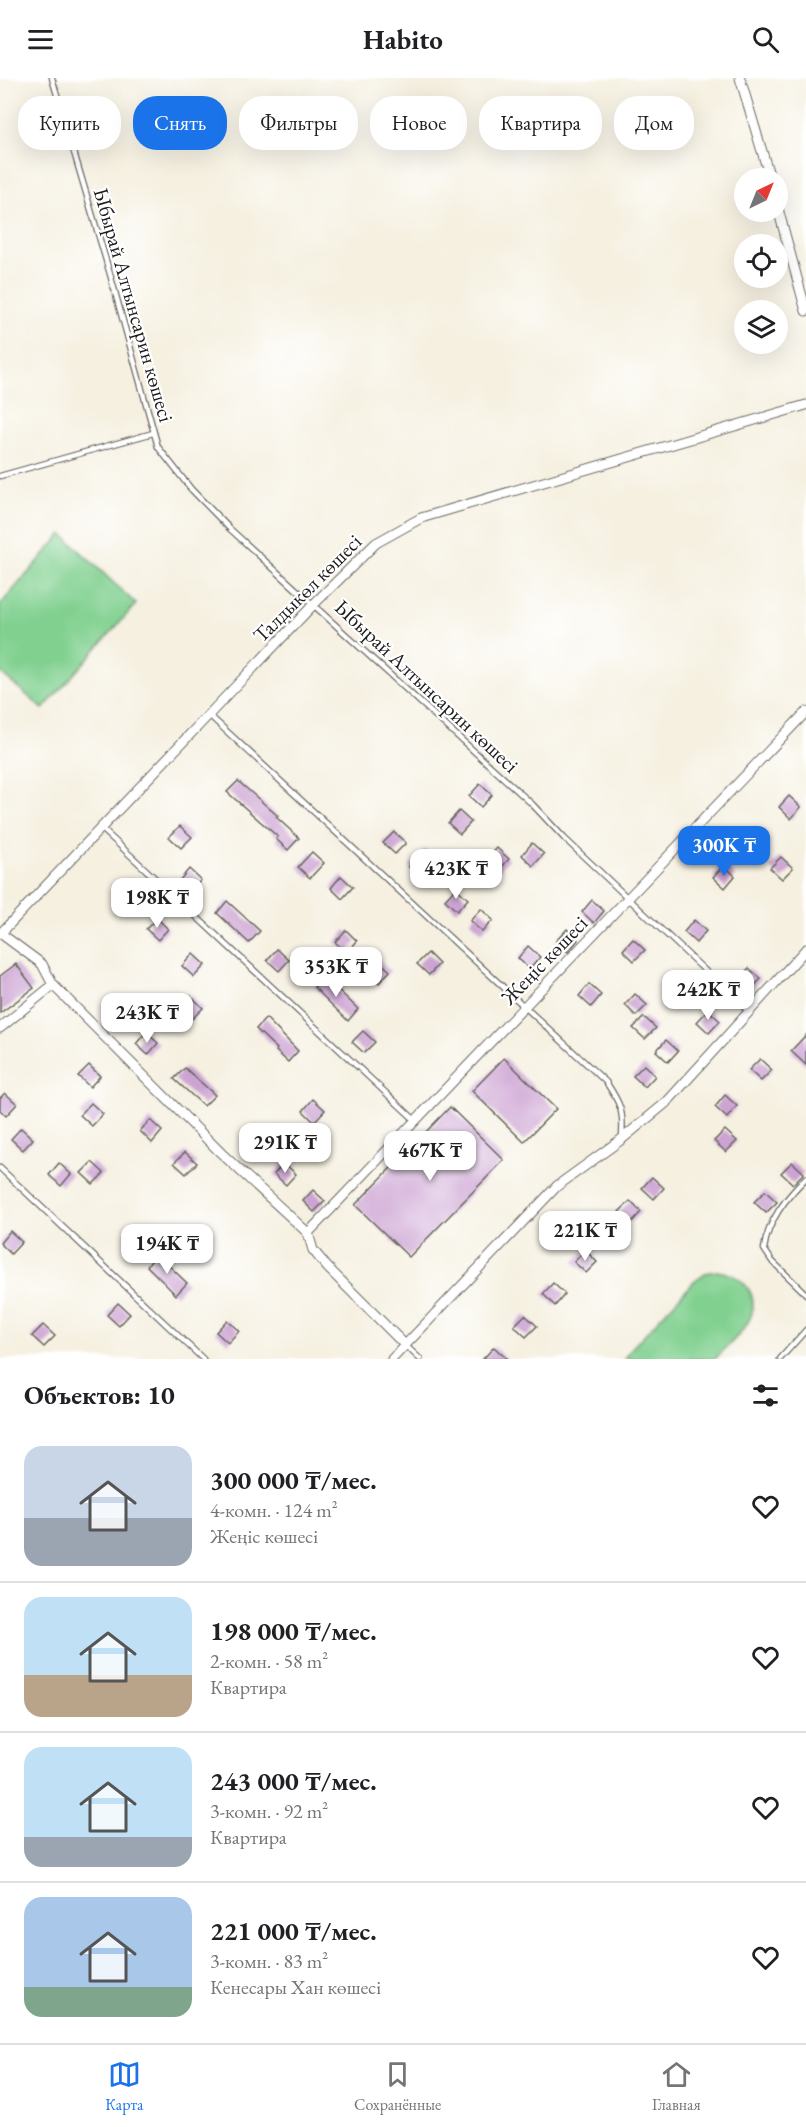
<!DOCTYPE html>
<html lang="ru">
<head>
<meta charset="utf-8">
<style>
  body { margin:0; font-family:"EB Garamond",serif; background:#f2f2f2; color:#202124; height:100vh; display:flex; flex-direction:column; font-size:22px; white-space:nowrap }
  * { box-sizing:border-box; margin:0 }
  p { font-size:20px; color:#757577 }
  .icon { flex:none; width:33px; height:33px; fill:none; stroke:currentColor; stroke-width:2; stroke-linecap:round; stroke-linejoin:round }
  .map { position:relative; height:1281px; overflow:hidden }
  .drawer { display:flex; flex-direction:column; background:#fff; flex:1 }
  .drawer>* { flex:none }
  .top-card { position:absolute; left:18px; top:18px; width:771px; height:54px; display:flex; gap:12px }
  .needle { width:39px; rotate:43deg }
  .fabs { position:absolute; left:734px; top:90px; display:grid; gap:12px }
  .fabs a { display:grid; place-items:center; width:54px; height:54px; border-radius:50%; background:#fff; box-shadow:0 6px 24px #0002; font-size:30px }
  .price { position:absolute; translate:-50% -51px; padding:0 14px; border-radius:12px; background:#fff; color:#222; font-size:20px; line-height:39px; filter:drop-shadow(0 2px 3px #0008) }
  .price::after { content:''; position:absolute; left:50%; top:36px; width:18px; height:14px; margin-left:-9px; background:inherit; clip-path:polygon(0 0,100% 0,50% 100%) }
  .price.active { background:#1a73e8; color:#fff }
  ul { padding:0; list-style:none }
  li { display:flex; align-items:center; gap:18px; height:150px; padding:0 24px }
  li+li { border-top:2px solid #e0e0e0 }
  li span { display:grid; place-items:center; flex:none; width:168px; height:120px; border-radius:18px; color:#555 }
  li>.icon { margin-inline-start:auto }
  span .icon { width:72px; height:72px; fill:#fffc; stroke-width:1 }
  li b { font-size:26px }
  h2 { display:flex; justify-content:space-between; align-items:center; height:72px; padding:0 24px; font-size:26px }
  .chip { padding:0 21px; border-radius:24px; background:#fff; box-shadow:0 6px 24px #0002; font-size:21px; line-height:54px }
  .chip.active { background:#1a73e8; color:#fff }
  header { display:flex; justify-content:space-between; align-items:center; height:78px; padding:0 24px; background:#fff; font-size:27px; font-weight:700 }
  .tabs { display:flex; justify-content:space-around; align-items:center; height:84px; border-top:2px solid #e0e0e0; background:#fff; font-size:16px; color:#757577 }
  .tabs a { display:grid; justify-items:center; gap:3px }
  .tabs .active { color:#1a73e8 }
  .map>svg:first-child { display:block }
</style>
</head>
<body>
<header><svg class="icon" aria-label="menu" viewBox="0 0 24 24"><path d="M4 6h16M4 12h16M4 18h16"/></svg>Habito<svg class="icon" aria-label="search" viewBox="0 0 24 24"><circle cx="10" cy="10" r="6"/><path d="M15 15l6 6"/></svg></header>
<div class="map">
<svg width="806" height="1281" viewBox="0 0 806 1281">
  <rect width="100%" height="100%" fill="#fff"/>
  <filter id="ink" filterUnits="userSpaceOnUse"><feTurbulence type="fractalNoise" baseFrequency=".0167" numOctaves="2"/><feDisplacementMap in="SourceGraphic" scale="12" xChannelSelector="R" yChannelSelector="G"/><feConvolveMatrix kernelMatrix="1 2 1 2 8 2 1 2 1" color-interpolation-filters="sRGB"/></filter>
  <filter id="wash" filterUnits="userSpaceOnUse"><feTurbulence type="fractalNoise" baseFrequency=".008" numOctaves="4" result="noise"/><feDisplacementMap in="SourceGraphic" scale="24" xChannelSelector="R" yChannelSelector="G"/><feGaussianBlur stdDeviation="1.35" result="paint"/><feColorMatrix in="noise" values="0 0 0 0 0 0 0 0 0 0 0 0 0 0 0 0 0 1.4 0 .05"/><feComposite in="paint" operator="in"/></filter>
  <g filter="url(#wash)">
    <rect width="100%" height="100%" fill="#f5f0e0"/>
    <g fill="#81d090" stroke="#4e7656" stroke-width="1.5">
      <path d="M62,456l74,70 -93,105 -43,-37v-67z"/>
      <path d="M717,1193c23,3 42,20 34,45 -6,16 -25,31 -36,43h-90l7,-11 62,-67 11,-8z"/>
    </g>
    <g id="blocks">
      <g fill="#cca3d3">
        <path d="M238,703l40,35 -2,1 23,21 -11,12 -12,-11 2,-2 -51,-45z"/>
        <path d="M480,706l12,11 -11,12 -12,-11z"/>
        <path d="M789,718l12,11 -10,12 -12,-12z"/>
        <path d="M459,733l12,11 -11,12 -12,-11z"/>
        <path d="M180,748l12,11 -11,11 -12,-11z"/>
        <path d="M394,754l12,11 -11,11 -12,-11z"/>
        <path d="M756,754l12,12 -10,11 -12,-11z"/>
        <path d="M532,765l12,11 -11,12 -11,-11z"/>
        <path d="M497,770l12,11 -11,12 -12,-11z"/>
        <path d="M425,772l11,9 -17,18 -10,-10z"/>
        <path d="M312,774l12,11 -14,15 -12,-11z"/>
        <path d="M781,779l12,11 -11,11 -12,-11z"/>
        <path d="M724,787l11,11 -10,12 -12,-11z"/>
        <path d="M189,791l12,11 -11,12 -11,-11z"/>
        <path d="M341,798l12,11 -11,12 -11,-11z"/>
        <path d="M456,810l12,11 -11,12 -12,-11z"/>
        <path d="M127,812l12,11 -11,11 -12,-11z"/>
        <path d="M592,822l12,11 -10,12 -12,-11z"/>
        <path d="M227,823l33,30 -11,12 -32,-30z"/>
        <path d="M481,831l12,11 -11,12 -12,-11z"/>
        <path d="M157,840l11,11 -10,11 -12,-11z"/>
        <path d="M694,842l12,11 -10,12 -12,-11z"/>
        <path d="M567,851l11,11 -10,12 -12,-11z"/>
        <path d="M346,852l11,11 -10,12 -12,-11z"/>
        <path d="M633,861l12,11 -11,11 -11,-11z"/>
        <path d="M528,868l12,11 -11,12 -11,-11z"/>
        <path d="M277,871l12,11 -10,11 -12,-11z"/>
        <path d="M428,875l11,11 -10,11 -12,-11z"/>
        <path d="M193,876l12,11 -11,12 -12,-11z"/>
        <path d="M378,882l12,11 -11,12 -12,-11z"/>
        <path d="M16,886l18,24 -34,25v-37z"/>
        <path d="M749,890l12,11 -11,11 -12,-11z"/>
        <path d="M324,898l34,33 -10,12 -34,-34z"/>
        <path d="M678,902l12,11 -11,11 -12,-11z"/>
        <path d="M589,906l12,11 -10,12 -12,-11z"/>
        <path d="M635,916l12,11 -11,11 -11,-11z"/>
        <path d="M191,918l12,12 -11,11 -12,-11z"/>
        <path d="M119,926l12,11 -11,12 -12,-11z"/>
        <path d="M708,932l12,11 -11,12 -12,-11z"/>
        <path d="M644,939l12,11 -11,11 -12,-11z"/>
        <path d="M266,940l32,33 -10,11 -12,-11 1,-2 -21,-20z"/>
        <path d="M363,953l12,11 -11,11 -12,-11z"/>
        <path d="M146,954l12,11 -10,12 -12,-11z"/>
        <path d="M806,957v30l-15,-14z"/>
        <path d="M666,962l12,11 -10,11 -12,-11z"/>
        <path d="M504,980l52,51 -32,33 -52,-51z"/>
        <path d="M760,981l12,11 -11,11 -12,-11z"/>
        <path d="M89,987l11,11 -10,11 -12,-11z"/>
        <path d="M644,987l11,11 -10,11 -12,-11z"/>
        <path d="M185,990l30,27 -11,11 -30,-27z"/>
        <path d="M5,1015l12,11 -11,12 -6,-6v-12z"/>
        <path d="M725,1017l12,11 -10,12 -12,-11z"/>
        <path d="M313,1021l12,11 -11,12 -11,-11z"/>
        <path d="M91,1025l12,11 -11,12 -12,-11z"/>
        <path d="M450,1029l54,53 -95,97 -54,-52z"/>
        <path d="M150,1042l12,11 -10,12 -12,-12z"/>
        <path d="M21,1050l12,11 -10,11 -12,-11z"/>
        <path d="M725,1052l12,11 -11,11 -12,-11z"/>
        <path d="M185,1074l12,11 -11,11 -12,-11z"/>
        <path d="M92,1084l12,11 -11,11 -12,-11z"/>
        <path d="M792,1084l12,11 -11,11 -12,-11z"/>
        <path d="M59,1085l12,11 -10,12 -12,-11z"/>
        <path d="M284,1085l12,11 -10,11 -12,-11z"/>
        <path d="M652,1099l12,11 -10,11 -12,-11z"/>
        <path d="M313,1112l12,11 -11,11 -11,-11z"/>
        <path d="M765,1113l12,11 -11,11 -12,-11z"/>
        <path d="M630,1123l11,11 -10,11 -12,-11z"/>
        <path d="M10,1153l12,11 -11,12 -11,-11z"/>
        <path d="M585,1172l12,12 -11,11 -12,-11z"/>
        <path d="M157,1176l30,29 -11,12 -29,-29z"/>
        <path d="M553,1205l12,11 -10,12 -12,-12z"/>
        <path d="M118,1225l12,11 -11,12 -12,-11z"/>
        <path d="M525,1237l12,11 -11,11 -12,-11z"/>
        <path d="M227,1242l12,11 -11,12 -12,-11z"/>
        <path d="M43,1247l12,11 -11,11 -12,-11z"/>
        <path d="M494,1269l13,12h-24z"/>
      </g>
    </g>
  </g>
  <g filter="url(#ink)">
    <use href="#blocks" fill-opacity="0" stroke="#686661" stroke-width="1.5"/>
    <g fill="none" stroke-linecap="round" stroke-linejoin="round">
      <g stroke="#686661" stroke-width="7">
        <g id="lane">
          <path d="M52,0l58,196 48,173 33,42 39,40 302,275 32,34 185,174"/>
          <path d="M0,398l153,-43"/>
          <path d="M208,636l398,368c14,21 18,29 16,54"/>
          <path d="M101,750l314,292"/>
          <path d="M0,1090l203,191"/>
          <path d="M806,1100c-20,20 -38,42 -42,71l8,12 34,33"/>
          <path d="M405,1267l15,14"/>
          <path d="M780,1281l26,-29"/>
        </g>
      </g>
      <g stroke="#686661" stroke-width="11">
        <g id="street">
          <path d="M740,0l30,100"/>
          <path d="M777,127l29,106"/>
          <path d="M0,855l42,31 11,21 168,168 87,80 5,17 14,17 78,78"/>
          <path d="M1,855l313,-329 62,-61 45,-25 385,-113"/>
          <path d="M0,950l53,-43"/>
          <path d="M308,1155l498,-521"/>
          <path d="M392,1281l165,-173 65,-47 45,-37 139,-153"/>
        </g>
      </g>
      <use href="#lane" stroke="#fff" stroke-width="4.5"/>
      <use href="#street" stroke="#fff" stroke-width="9"/>
    </g>
  </g>
  <g text-anchor="middle" dominant-baseline="central" stroke-width="4.5" stroke-linejoin="round" paint-order="stroke">
    <g font-size="21" fill="#1c1c1c" stroke="#fff">
      <text transform="translate(134 227) rotate(74)">Ыбырай Алтынсарин көшесі</text>
      <text transform="translate(307 510) rotate(-45)">Талдыкөл көшесі</text>
      <text transform="translate(427 608) rotate(43)">Ыбырай Алтынсарин көшесі</text>
      <text transform="translate(544 882) rotate(-46)">Жеңіс көшесі</text>
    </g>
  </g>
</svg>
<div class="fabs">
<a><svg class="needle" viewBox="-14 -14 28 28"><path d="M0-13l5 13h-10z" fill="#e53935"/><path d="M0 13l5-13h-10z" fill="#757577"/></svg></a>
<a><svg class="icon" aria-label="locate" viewBox="0 0 24 24"><circle cx="12" cy="12" r="6"/><path d="M12 2v4M12 18v4M2 12h4M18 12h4"/></svg></a>
<a><svg class="icon" aria-label="layers" viewBox="0 0 24 24"><path d="M12 4l9 5-9 5-9-5zM3 14l9 5 9-5"/></svg></a>
</div>
<b class="price active" style="left:724px;top:799px">300K ₸</b>
<b class="price" style="left:456px;top:822px">423K ₸</b>
<b class="price" style="left:157px;top:851px">198K ₸</b>
<b class="price" style="left:336px;top:920px">353K ₸</b>
<b class="price" style="left:708px;top:943px">242K ₸</b>
<b class="price" style="left:147px;top:966px">243K ₸</b>
<b class="price" style="left:285px;top:1096px">291K ₸</b>
<b class="price" style="left:430px;top:1104px">467K ₸</b>
<b class="price" style="left:585px;top:1184px">221K ₸</b>
<b class="price" style="left:167px;top:1197px">194K ₸</b>
<div class="top-card">
<a class="chip">Купить</a>
<a class="chip active">Снять</a>
<a class="chip">Фильтры</a>
<a class="chip">Новое</a>
<a class="chip">Квартира</a>
<a class="chip">Дом</a>
</div>
</div>
<section class="drawer">
<h2>Объектов: 10<svg class="icon" aria-label="filters" viewBox="0 0 24 24"><path d="M4 7h16M4 17h16"/><circle cx="9" cy="7" r="2"/><circle cx="15" cy="17" r="2"/></svg></h2>
<ul>
<li><span style="background:linear-gradient(#c9d6e8 60%,#9aa5b1 0)"><svg class="icon" aria-label="home" viewBox="0 0 24 24"><path d="M3 11l9-7 9 7M6 9v11h12V9"/></svg></span><div><b>300 000 ₸/мес.</b><p>4-комн. · 124 m²</p><p>Жеңіс көшесі</p></div><svg class="icon" aria-label="heart" viewBox="0 0 24 24"><path d="M12 20l-8-8c-3-5 5-10 8-4 3-6 11-1 8 4z"/></svg></li>
<li><span style="background:linear-gradient(#bfe0f5 65%,#b9a48a 0)"><svg class="icon" aria-label="home" viewBox="0 0 24 24"><path d="M3 11l9-7 9 7M6 9v11h12V9"/></svg></span><div><b>198 000 ₸/мес.</b><p>2-комн. · 58 m²</p><p>Квартира</p></div><svg class="icon" aria-label="heart" viewBox="0 0 24 24"><path d="M12 20l-8-8c-3-5 5-10 8-4 3-6 11-1 8 4z"/></svg></li>
<li><span style="background:linear-gradient(#bfe0f5 75%,#9aa5b1 0)"><svg class="icon" aria-label="home" viewBox="0 0 24 24"><path d="M3 11l9-7 9 7M6 9v11h12V9"/></svg></span><div><b>243 000 ₸/мес.</b><p>3-комн. · 92 m²</p><p>Квартира</p></div><svg class="icon" aria-label="heart" viewBox="0 0 24 24"><path d="M12 20l-8-8c-3-5 5-10 8-4 3-6 11-1 8 4z"/></svg></li>
<li><span style="background:linear-gradient(#a9c7e8 75%,#7fa58c 0)"><svg class="icon" aria-label="home" viewBox="0 0 24 24"><path d="M3 11l9-7 9 7M6 9v11h12V9"/></svg></span><div><b>221 000 ₸/мес.</b><p>3-комн. · 83 m²</p><p>Кенесары Хан көшесі</p></div><svg class="icon" aria-label="heart" viewBox="0 0 24 24"><path d="M12 20l-8-8c-3-5 5-10 8-4 3-6 11-1 8 4z"/></svg></li>
</ul>
</section>
<nav class="tabs">
<a class="active"><svg class="icon" aria-label="map" viewBox="0 0 24 24"><path d="M3 6l6-2 6 2 6-2v14l-6 2-6-2-6 2zM9 4v14M15 6v14"/></svg>Карта</a>
<a><svg class="icon" aria-label="saved" viewBox="0 0 24 24"><path d="M7 4h10v16l-5-4-5 4z"/></svg>Сохранённые</a>
<a><svg class="icon" aria-label="home" viewBox="0 0 24 24"><path d="M3 11l9-7 9 7M6 9v11h12V9"/></svg>Главная</a>
</nav>
</body>
</html>
